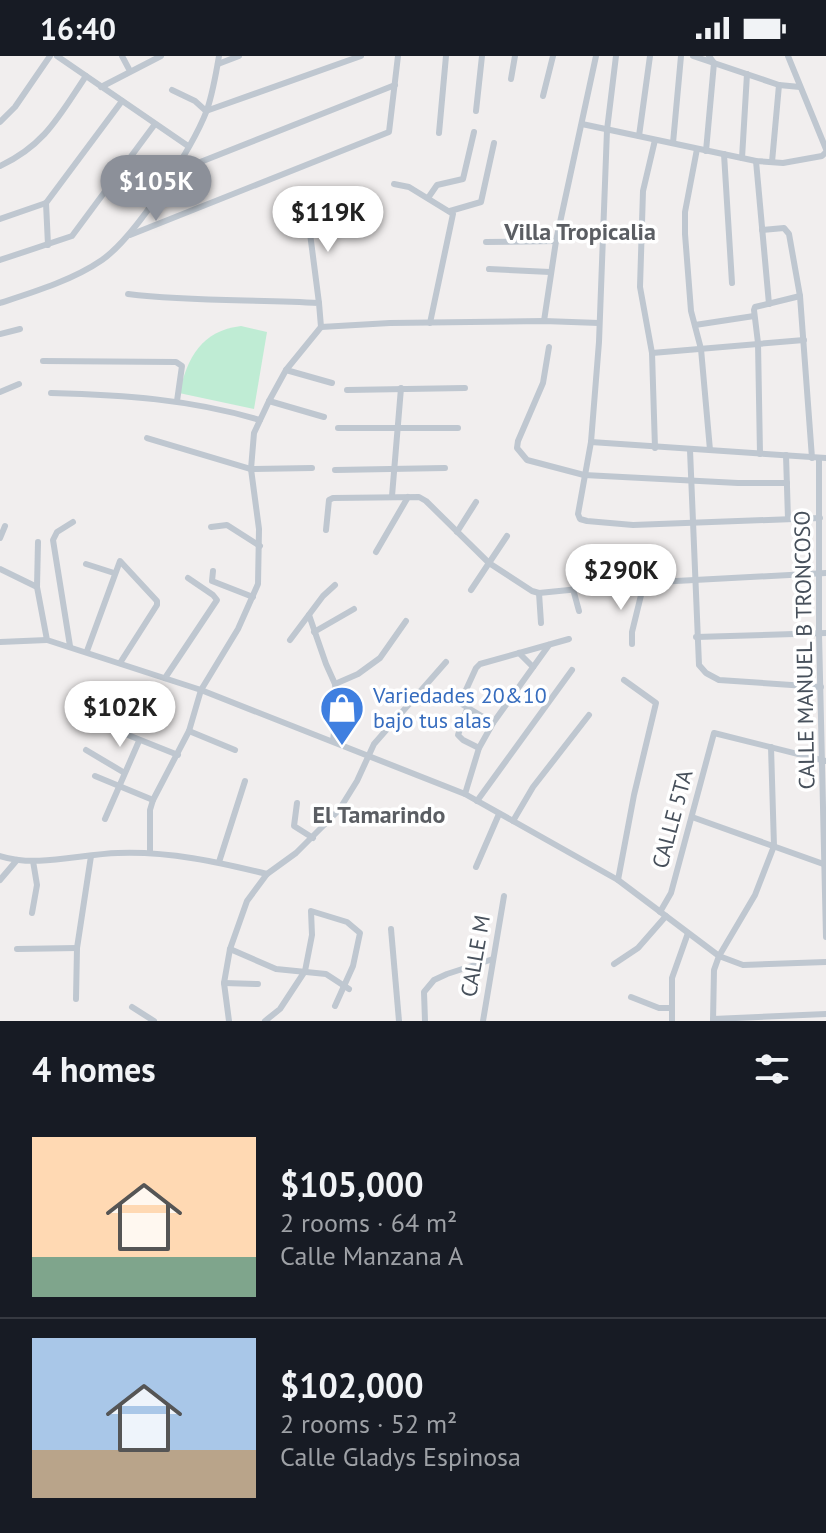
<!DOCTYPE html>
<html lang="en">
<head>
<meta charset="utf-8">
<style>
  body { margin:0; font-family:"PT Sans",sans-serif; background:#20242c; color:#f1f3f6; height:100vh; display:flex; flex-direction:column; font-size:30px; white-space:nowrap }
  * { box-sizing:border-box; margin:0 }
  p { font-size:26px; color:#9ea1a6 }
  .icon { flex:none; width:44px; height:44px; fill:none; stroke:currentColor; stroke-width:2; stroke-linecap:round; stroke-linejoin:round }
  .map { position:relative; height:965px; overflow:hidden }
  .details { display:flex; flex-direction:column; background:#171b24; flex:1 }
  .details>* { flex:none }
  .price { position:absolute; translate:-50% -68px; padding:0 18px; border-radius:28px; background:#fff; color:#222; font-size:26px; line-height:52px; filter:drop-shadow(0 2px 4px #0008) }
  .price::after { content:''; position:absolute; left:50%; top:48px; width:24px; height:18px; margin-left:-12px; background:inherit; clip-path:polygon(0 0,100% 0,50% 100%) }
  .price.on { background:#8c9099; color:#fff }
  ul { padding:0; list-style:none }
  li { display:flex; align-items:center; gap:24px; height:200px; padding:0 32px }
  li+li { border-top:2px solid #363941 }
  li span { display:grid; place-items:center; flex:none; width:224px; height:160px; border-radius:0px; color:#555 }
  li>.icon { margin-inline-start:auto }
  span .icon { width:96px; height:96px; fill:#fffc; stroke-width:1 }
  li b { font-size:34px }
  h2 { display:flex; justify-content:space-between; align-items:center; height:96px; padding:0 32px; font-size:34px }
  .status { display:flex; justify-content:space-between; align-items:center; height:56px; padding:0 40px; background:#171b24; direction:ltr }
  .status svg { height:22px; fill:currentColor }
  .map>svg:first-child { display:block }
</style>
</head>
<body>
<div class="status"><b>16:40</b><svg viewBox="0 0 49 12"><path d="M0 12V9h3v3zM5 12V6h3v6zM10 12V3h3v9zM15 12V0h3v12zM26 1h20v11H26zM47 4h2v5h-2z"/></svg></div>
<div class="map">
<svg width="826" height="965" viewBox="0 0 826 965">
  <rect width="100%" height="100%" fill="#f1eeee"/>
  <path fill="#bfecd4" d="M241,270l26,6 -13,77 -75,-16c9,-36 22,-62 62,-67z"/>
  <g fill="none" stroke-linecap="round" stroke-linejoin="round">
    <g stroke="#bfc7d0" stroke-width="6">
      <path d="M57,0l131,90"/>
      <path d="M122,0l8,15"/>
      <path d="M616,0l-9,74 -8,212 -8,100 -13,72 2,5 7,2 46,4 187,-7"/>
      <path d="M693,0l86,29 21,2"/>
      <path d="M788,0l38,93"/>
      <path d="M218,8l21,-8"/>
      <path d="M511,23l4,-23"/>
      <path d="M101,31l60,-31"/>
      <path d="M172,34l23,11 11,10 155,-55"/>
      <path d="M543,40l10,-40"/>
      <path d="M476,55l6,-55"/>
      <path d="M0,66l15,-15 35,-51"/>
      <path d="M582,68l174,37 27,2 39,-7 4,-4"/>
      <path d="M439,77l7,-77"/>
      <path d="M639,80l11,-80"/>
      <path d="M673,87l8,-87"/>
      <path d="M697,93l-12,63v22l6,77 10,38 9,101"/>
      <path d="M706,95l8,-88 -5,-7"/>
      <path d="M724,98l8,129"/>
      <path d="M742,102l5,-84"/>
      <path d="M756,105l13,143"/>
      <path d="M772,106l7,-77"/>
      <path d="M0,110c45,-21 59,-50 86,-90"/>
      <path d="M170,118l225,-89"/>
      <path d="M394,128l15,3 44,27 -23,109"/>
      <path d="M428,142l9,-13 26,-6 11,-47"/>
      <path d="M46,147l2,42"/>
      <path d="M307,154l12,93"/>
      <path d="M450,155l31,-9 13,-59"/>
      <path d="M0,163l46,-16 76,-102"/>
      <path d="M762,174l22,-2 5,6 11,62 12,162"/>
      <path d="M130,179l259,-103 9,-76"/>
      <path d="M486,186l70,-1"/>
      <path d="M0,204l72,-24 83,-112"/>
      <path d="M489,213l61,3"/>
      <path d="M128,238c64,8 128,5 191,9l2,24 -35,43 -17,31 -15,32 -3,36 8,60 -1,55 -20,45 -37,61 -12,41 -36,69 -3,10v42"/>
      <path d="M0,247c34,-11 73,-23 102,-43 33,-23 90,-111 105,-150 6,-18 9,-36 12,-54"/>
      <path d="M544,265l12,-80 40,-185"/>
      <path d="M695,269l59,-9"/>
      <path d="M321,271l69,-4 154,-2 55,2"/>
      <path d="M0,278l20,-5"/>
      <path d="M549,291l-6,36 -25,58 -1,7 10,12 57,15 154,8h49"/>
      <path d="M652,297l152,-13"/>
      <path d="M43,305l133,1 6,4 -5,35"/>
      <path d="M286,314l46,13"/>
      <path d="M347,334l118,-2"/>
      <path d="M0,336l19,-8"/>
      <path d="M51,337c73,2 138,6 209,27"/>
      <path d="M269,345l55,16"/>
      <path d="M338,372h120"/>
      <path d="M147,382l104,31 61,-1"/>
      <path d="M591,386l235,16"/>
      <path d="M655,392l-3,-95 -12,-66 3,-96 12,-51"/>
      <path d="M690,394l9,215 7,8 13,7 102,7"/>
      <path d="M760,398l-2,-111 -4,-33 1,-3 45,-11"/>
      <path d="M786,399l2,64"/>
      <path d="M819,403v175l7,303"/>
      <path d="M335,414l110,-2"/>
      <path d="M392,440l9,-108"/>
      <path d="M211,471l16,-2 33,21"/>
      <path d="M326,474l3,-30 4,-2 86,-1 7,4 63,62 43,28 7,2 100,-10 187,-10"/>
      <path d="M457,476l19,-30"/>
      <path d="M0,482l5,-12"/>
      <path d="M376,496l32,-55"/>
      <path d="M86,508l28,9"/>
      <path d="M0,513l37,18 10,53 154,50 264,104 153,86 101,76 24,9 83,-3"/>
      <path d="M213,515l-1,10 41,16"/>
      <path d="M37,531l1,-45"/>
      <path d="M573,533l6,22"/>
      <path d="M471,534l36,-54"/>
      <path d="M539,537l2,30"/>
      <path d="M309,559l17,49 9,20 2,20 -4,37"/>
      <path d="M314,576l40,-23"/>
      <path d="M696,581l130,-4"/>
      <path d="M290,584l33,-44 12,-11"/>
      <path d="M0,586l47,-2"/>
      <path d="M632,588v-12l12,-49"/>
      <path d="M70,590l-17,-106 4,-8 16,-10"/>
      <path d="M87,595l33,-90 37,40v4l-37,58"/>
      <path d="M519,597l14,14"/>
      <path d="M165,622l52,-78 -4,-5 -25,-17"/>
      <path d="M335,628l23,-10 22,-16 26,-37"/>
      <path d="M467,653l-9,26 5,5 16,8"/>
      <path d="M73,657l105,42"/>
      <path d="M493,667l-33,-20 16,-35 4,-4 89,-25"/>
      <path d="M189,675l46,19"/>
      <path d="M86,694l37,22"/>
      <path d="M95,720l58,24"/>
      <path d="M465,738l14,-46 14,-25 56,-78"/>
      <path d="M477,745l95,-131"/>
      <path d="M297,747l-3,23 19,12"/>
      <path d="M692,761l134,48"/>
      <path d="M105,763l34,-78"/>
      <path d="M513,765l20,-34 56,-72"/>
      <path d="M0,800c38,12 80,-2 118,-3 50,-2 100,9 149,21"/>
      <path d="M219,806l26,-81"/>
      <path d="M476,811l23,-53"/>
      <path d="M0,824l17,-20"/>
      <path d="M618,824l16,-85 22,-92 -32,-23"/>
      <path d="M660,856l11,-19 43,-160 112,28"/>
      <path d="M32,857l5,-28 -4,-24"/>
      <path d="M391,873l8,92"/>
      <path d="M17,893l60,-1"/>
      <path d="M230,893l46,20 50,5 23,15"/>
      <path d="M614,908l24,-16 28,-32"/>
      <path d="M224,927l34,1"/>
      <path d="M631,941l28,11h12"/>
      <path d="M76,943l1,-51 14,-92"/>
      <path d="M132,951l22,14"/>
      <path d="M713,963l113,-5"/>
      <path d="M229,965l-5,-38 6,-34 17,-48 20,-27 29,-21 43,-43 18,-29 17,-37 72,-82"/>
      <path d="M265,965l15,-12 25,-38 7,-36 -1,-24 36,11 13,11 -7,33 -18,40"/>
      <path d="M425,965l-1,-29 10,-12 13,-6 46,-15"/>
      <path d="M483,965l21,-125"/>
      <path d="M672,965v-43l16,-45"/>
      <path d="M713,965l1,-51 5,-14 36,-61 19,-49 -3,-99"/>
    </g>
  </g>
  <defs>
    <g id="shop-pin" transform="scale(2.3)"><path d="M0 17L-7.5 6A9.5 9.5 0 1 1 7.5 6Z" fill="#3f7fe0" stroke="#fff"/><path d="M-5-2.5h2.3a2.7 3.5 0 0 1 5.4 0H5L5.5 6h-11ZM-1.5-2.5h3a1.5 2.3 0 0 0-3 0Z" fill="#fff"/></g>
  </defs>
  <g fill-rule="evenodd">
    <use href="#shop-pin" x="342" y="652"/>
  </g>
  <g text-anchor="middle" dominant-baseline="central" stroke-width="7" stroke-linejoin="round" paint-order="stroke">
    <g font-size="22" fill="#47505b" stroke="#fff">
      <text transform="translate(804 594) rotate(-91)">CALLE MANUEL B TRONCOSO</text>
      <text transform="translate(672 763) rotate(-75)">CALLE 5TA</text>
      <text transform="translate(475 900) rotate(-80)">CALLE M</text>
    </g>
    <g font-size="22" fill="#366cbe" stroke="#fff" text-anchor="start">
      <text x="373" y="639">Variedades 20&amp;10<tspan x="373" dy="25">bajo tus alas</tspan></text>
    </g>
    <g font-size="24" font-weight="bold" fill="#5b5e63" stroke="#fff">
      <text x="580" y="175">Villa Tropicalia</text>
      <text x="379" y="758">El Tamarindo</text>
    </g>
  </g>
</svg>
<b class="price on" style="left:156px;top:167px">$105K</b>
<b class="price" style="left:328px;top:198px">$119K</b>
<b class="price" style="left:621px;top:556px">$290K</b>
<b class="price" style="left:120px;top:693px">$102K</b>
</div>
<section class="details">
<h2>4 homes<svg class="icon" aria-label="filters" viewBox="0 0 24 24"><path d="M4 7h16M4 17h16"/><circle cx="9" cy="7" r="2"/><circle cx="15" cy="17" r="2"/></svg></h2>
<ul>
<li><span style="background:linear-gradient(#ffd9b3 75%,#7fa58c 0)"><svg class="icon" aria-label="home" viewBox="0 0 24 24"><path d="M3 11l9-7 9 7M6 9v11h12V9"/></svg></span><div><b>$105,000</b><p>2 rooms · 64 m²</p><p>Calle Manzana A</p></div></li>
<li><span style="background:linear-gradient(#a9c7e8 70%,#b9a48a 0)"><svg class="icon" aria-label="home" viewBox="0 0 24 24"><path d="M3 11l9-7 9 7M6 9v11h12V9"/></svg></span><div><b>$102,000</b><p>2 rooms · 52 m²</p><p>Calle Gladys Espinosa</p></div></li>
</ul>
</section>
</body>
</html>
